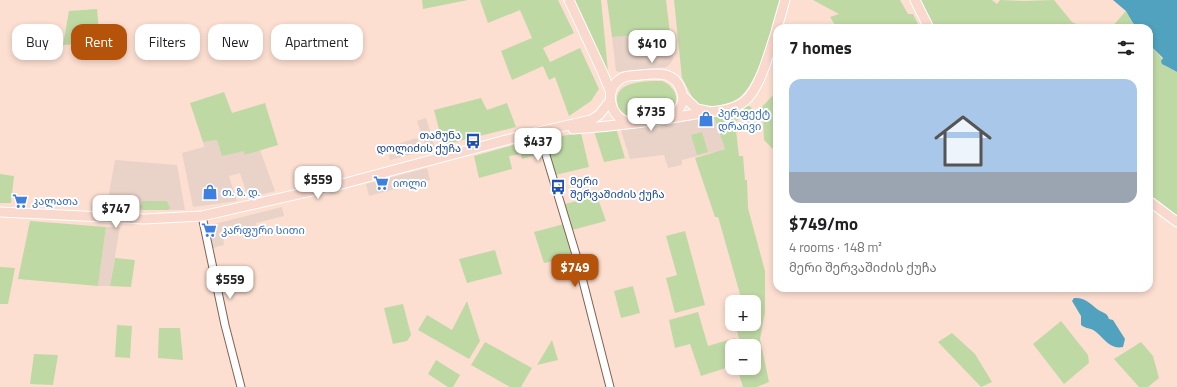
<!DOCTYPE html>
<html lang="en">
<head>
<meta charset="utf-8">
<style>
  body { margin:0; font-family:"Titillium Web","Noto Sans Georgian",sans-serif; background:#f2f2f2; color:#202124; height:100vh; display:flex; flex-direction:column; font-size:15px; white-space:nowrap }
  * { box-sizing:border-box; margin:0 }
  p { font-size:13px; color:#757577 }
  .icon { flex:none; width:22px; height:22px; fill:none; stroke:currentColor; stroke-width:2; stroke-linecap:round; stroke-linejoin:round }
  .map { position:relative; flex:1; overflow:hidden }
  .sheet { position:absolute; left:773px; top:24px; width:380px; height:268px; display:flex; flex-direction:column; background:#fff; border-radius:12px; box-shadow:0 2px 6px #0003 }
  .sheet>* { flex:none }
  .top-card { position:absolute; left:12px; top:24px; width:380px; height:36px; display:flex; gap:8px }
  .controls { position:absolute; left:725px; top:295px; display:grid; gap:8px }
  .controls a { display:grid; place-items:center; width:36px; height:36px; border-radius:8px; background:#fff; box-shadow:0 2px 6px #0003; font-size:20px }
  .price { position:absolute; translate:-50% -34px; padding:0 9px; border-radius:8px; background:#fff; color:#222; font-size:13px; line-height:26px; filter:drop-shadow(0 1px 2px #0008) }
  .price::after { content:''; position:absolute; left:50%; top:24px; width:12px; height:9px; margin-left:-6px; background:inherit; clip-path:polygon(0 0,100% 0,50% 100%) }
  .price.on { background:#b45309; color:#fff }
  ul { padding:0; list-style:none }
  li { display:grid; align-content:center; gap:8px; height:212px; padding:0 16px }
  li+li { border-top:1px solid #e0e0e0 }
  li span { display:grid; place-items:center; height:124px; border-radius:12px; color:#555 }
  li>.icon { margin-inline-start:auto }
  span .icon { width:72px; height:72px; fill:#fffc; stroke-width:1 }
  li b { font-size:17px }
  h2 { display:flex; justify-content:space-between; align-items:center; height:48px; padding:0 16px; font-size:17px }
  .chip { padding:0 14px; border-radius:12px; background:#fff; box-shadow:0 2px 6px #0003; font-size:14px; line-height:36px }
  .chip.on { background:#b45309; color:#fff }
  .map>svg:first-child { display:block }
</style>
</head>
<body>
<div class="map">
<svg width="1177" height="387" viewBox="0 0 1177 387">
  <rect width="100%" height="100%" fill="#fcdfd1"/>
  <g fill="#e9d2c7">
    <path d="M670,33l3,26 -3,5 -4,3 -47,5 -3,-1 -4,-34z"/>
    <path d="M714,117l11,32 -43,11v5l-14,3 -4,-13 -34,4 -10,-32z"/>
    <path d="M426,118l9,30 -8,3 -10,-30z"/>
    <path d="M417,138l4,14 -31,8 -1,-5 13,-4 -2,-8z"/>
    <path d="M217,140l27,11 2,4 14,-5 15,41 -27,7 -8,-25 -11,3 8,25 -44,6 -11,-54 22,-6 -1,-5z"/>
    <path d="M115,160l62,5 8,45h-79z"/>
    <path d="M427,168l3,12 -61,16 -3,-12z"/>
    <path d="M282,207l2,9 -28,7 1,6 -34,9 1,7 -11,3 -6,-22z"/>
    <path d="M106,227h14l-1,5 -9,54h-12z"/>
  </g>
  <g fill="#bfd9a5">
    <path d="M380,0h88l-45,9 -1,-9z"/>
    <path d="M480,0h78l16,33 -31,15 7,14 30,-14 19,41 -8,12 -22,15 -14,-39 -6,3 -6,-14 -31,14 -11,-29 31,-13 -12,-28 -32,13z"/>
    <path d="M573,0h28l7,71 -4,-3z"/>
    <path d="M607,0h59l4,33 -58,4z"/>
    <path d="M674,0h106c-7,26 -19,75 -37,94 -11,12 -33,14 -47,10l-14,-26z"/>
    <path d="M813,0h87l8,14h5l7,14h-83l-7,-11 9,-3z"/>
    <path d="M920,0h72l5,4 3,-4 25,1 29,-1 18,22 13,6h-151z"/>
    <path d="M97,9l3,34 -37,2 6,-34z"/>
    <path d="M1126,11l7,12 5,5h-27z"/>
    <path d="M1149,39c2,11 13,15 16,27l12,6v145l-28,-20z"/>
    <path d="M662,81c11,4 21,19 8,29 -9,6 -31,8 -41,6 -4,-1 -7,-4 -10,-7 -11,-28 25,-28 43,-28z"/>
    <path d="M777,91v62l-13,-13 -1,-22 -4,-8z"/>
    <path d="M224,92l8,21 33,-10 13,42 -33,10 -1,-4 -22,5 -5,-16 -14,2 -13,-39z"/>
    <path d="M481,98l6,12 20,-7 9,24 -73,18 -9,-35z"/>
    <path d="M746,104l6,4 -17,14 4,34h4l2,24h2l1,28 17,63v41l-5,27 9,43 -12,5h-14l-6,-19h17v-22h-13l-6,-22h19v-22h-22v10l-2,-7c3,-5 8,-6 10,-11l-21,-74 -1,-3h-3l-20,-59 30,-9 -11,-32z"/>
    <path d="M616,128l9,30 -21,4 -10,-31z"/>
    <path d="M702,132l6,20 -11,3 -6,-20z"/>
    <path d="M581,133l8,34 -34,8 -12,-36z"/>
    <path d="M539,138l3,15 -20,6 -1,-5 -12,2 3,13 -33,9 -5,-22z"/>
    <path d="M0,174l14,2 -3,27h-11z"/>
    <path d="M597,196l9,25 -34,9 -7,-26z"/>
    <path d="M143,201h24l3,7 -2,2h-25l-3,-3z"/>
    <path d="M30,221l76,6 -8,59 -80,-7z"/>
    <path d="M564,224l11,32 -31,7 -10,-31z"/>
    <path d="M685,231l20,74 -30,8 -9,-35 11,-3 -11,-39z"/>
    <path d="M495,250l7,24 -35,9 -8,-24z"/>
    <path d="M115,258l20,2 -4,27 -21,-1z"/>
    <path d="M0,267l15,1 -7,36h-8z"/>
    <path d="M633,286l7,27 -19,5 -7,-27z"/>
    <path d="M467,301l13,40 -11,18 -51,-29 9,-15 25,15z"/>
    <path d="M403,304l8,31 -4,6 -14,3 -9,-36z"/>
    <path d="M698,312l10,34 27,-8 2,8h-5v20l-31,10 -11,-32 -15,4 -6,-28z"/>
    <path d="M1061,321l27,34 1,8 -25,21 -31,-40z"/>
    <path d="M117,325l15,1 -2,32 -15,-1z"/>
    <path d="M159,328h21l3,32 -25,-2z"/>
    <path d="M952,333l23,21 17,28 -11,5 -43,-45z"/>
    <path d="M552,340l6,20 -21,5z"/>
    <path d="M485,342l47,26 -11,19h-11l-39,-22z"/>
    <path d="M1141,342l12,14 6,22 -11,9h-9l-25,-28z"/>
    <path d="M34,354l24,1 -5,30 -23,-1z"/>
    <path d="M436,360l24,15 -7,12h-5l-20,-13z"/>
  </g>
  <g fill="#51a2bf">
    <path d="M1113,0h64v72l-15,-8 -1,-3 2,-3 -13,-13 -1,-17h-11l-5,-5 -7,-12z"/>
    <path d="M1074,298c10,-1 16,5 23,11 5,4 10,3 12,10l4,1 12,19 -2,8c-13,3 -19,-9 -27,-15 -4,-4 -10,-3 -15,-7v-9l-9,-15z"/>
  </g>
  <g fill="none" stroke-linecap="round" stroke-linejoin="round">
    <g stroke="#816253" stroke-width="9">
      <g id="minor">
        <path d="M539,132l38,126 33,129"/>
        <path d="M202,216l23,109 16,62"/>
      </g>
    </g>
    <g stroke="#fff" stroke-width="11">
      <g id="major">
        <path d="M569,0l33,71 9,22"/>
        <path d="M915,0l14,28"/>
        <path d="M777,28l8,-28"/>
        <path d="M683,96l14,13 10,2"/>
        <path d="M629,123c-20,-6 -26,-34 -7,-45 5,-3 13,-2 18,-3 19,-2 36,-4 42,18 3,11 -5,20 -13,26"/>
        <path d="M573,129c43,-3 85,-8 128,-16 14,-2 32,-2 44,-12 16,-14 25,-52 32,-72"/>
        <path d="M1149,201l28,21"/>
        <path d="M0,212l144,7 58,-3 136,-31 187,-50 66,-15 8,-5 11,-14"/>
      </g>
    </g>
    <use href="#minor" stroke="#fff" stroke-width="7"/>
    <use href="#major" stroke="#f9d8cd" stroke-width="9"/>
  </g>
  <defs>
    <g id="shop-bare" transform="scale(1.2)"><path d="M-5-2.5h2.3a2.7 3.5 0 0 1 5.4 0H5L5.5 6h-11ZM-1.5-2.5h3a1.5 2.3 0 0 0-3 0Z" fill="#3f7fe0" stroke="#fff" stroke-width="2.5" paint-order="stroke"/></g>
    <g id="bus-bare" transform="scale(1.2)"><path d="M-5-6H5V4H4V6H2V4H-2V6H-4V4H-5ZM-3.5-4V0h7V-4ZM-3.5 1.2v1.5H-2V1.2ZM2 1.2v1.5H3.5V1.2Z" fill="#1a4fb4" stroke="#fff" stroke-width="2.5" paint-order="stroke"/></g>
    <g id="supermarket-bare" transform="scale(1.2)"><path d="M-6-5.5h2.5l.6 2H6L4.5 2H-2.5L-4.4-4H-6ZM-1.5 3.2a1.3 1.3 0 1 0 .1 0ZM3 3.2a1.3 1.3 0 1 0 .1 0Z" fill="#3f7fe0" stroke="#fff" stroke-width="2.5" paint-order="stroke"/></g>
  </defs>
  <g fill-rule="evenodd">
    <use href="#shop-bare" x="706" y="119"/>
    <use href="#bus-bare" x="473" y="141"/>
    <use href="#supermarket-bare" x="381" y="183"/>
    <use href="#bus-bare" x="558" y="187"/>
    <use href="#shop-bare" x="210" y="192"/>
    <use href="#supermarket-bare" x="20" y="201"/>
    <use href="#supermarket-bare" x="209" y="230"/>
  </g>
  <g text-anchor="middle" dominant-baseline="central" stroke-width="4" stroke-linejoin="round" paint-order="stroke">
    <g font-size="11" fill="#366cbe" stroke="#fff" text-anchor="start">
      <text x="718" y="113">პერფექტ<tspan x="718" dy="13">დრაივი</tspan></text>
      <text x="393" y="183">იოლი</text>
      <text x="222" y="192">თ. ზ. დ.</text>
      <text x="32" y="201">კალათა</text>
      <text x="221" y="230">კარფური სითი</text>
    </g>
    <g font-size="11" fill="#164399" stroke="#fff" text-anchor="end">
      <text x="461" y="135">თამუნა<tspan x="461" dy="13">დოლიძის ქუჩა</tspan></text>
      <text x="570" y="181" text-anchor="start">მერი<tspan x="570" dy="13">შერვაშიძის ქუჩა</tspan></text>
    </g>
  </g>
</svg>
<div class="controls">
<a>+</a>
<a>−</a>
</div>
<b class="price" style="left:652px;top:64px">$410</b>
<b class="price" style="left:651px;top:132px">$735</b>
<b class="price" style="left:538px;top:162px">$437</b>
<b class="price" style="left:318px;top:200px">$559</b>
<b class="price" style="left:116px;top:229px">$747</b>
<b class="price on" style="left:575px;top:288px">$749</b>
<b class="price" style="left:230px;top:300px">$559</b>
<div class="top-card">
<a class="chip">Buy</a>
<a class="chip on">Rent</a>
<a class="chip">Filters</a>
<a class="chip">New</a>
<a class="chip">Apartment</a>
</div>
<section class="sheet">
<h2>7 homes<svg class="icon" aria-label="filters" viewBox="0 0 24 24"><path d="M4 7h16M4 17h16"/><circle cx="9" cy="7" r="2"/><circle cx="15" cy="17" r="2"/></svg></h2>
<ul>
<li><span style="background:linear-gradient(#a9c7e8 75%,#9aa5b1 0)"><svg class="icon" aria-label="home" viewBox="0 0 24 24"><path d="M3 11l9-7 9 7M6 9v11h12V9"/></svg></span><div><b>$749/mo</b><p>4 rooms · 148 m²</p><p>მერი შერვაშიძის ქუჩა</p></div></li>
</ul>
</section>
</div>
</body>
</html>
